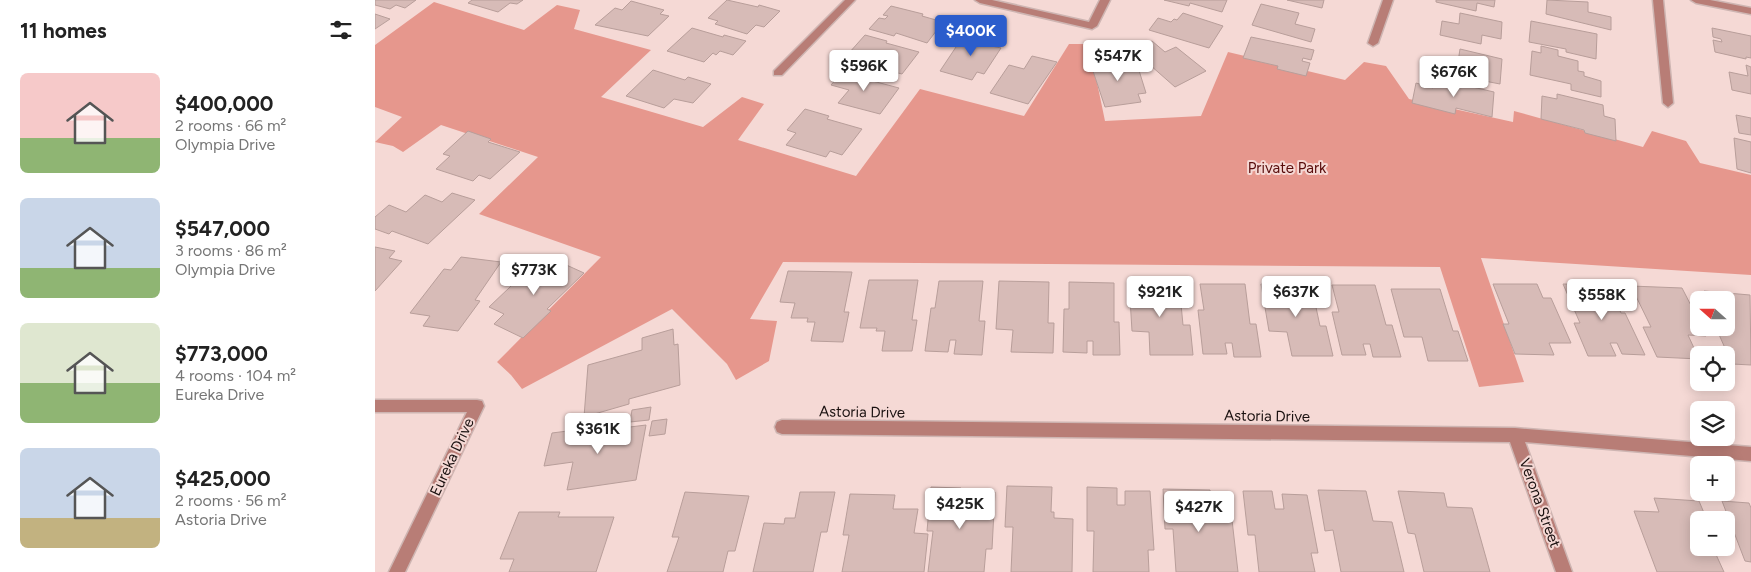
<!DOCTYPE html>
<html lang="en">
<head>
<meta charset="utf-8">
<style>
  body { margin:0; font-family:Figtree,sans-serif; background:#f2f2f2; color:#222; height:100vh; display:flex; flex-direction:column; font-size:19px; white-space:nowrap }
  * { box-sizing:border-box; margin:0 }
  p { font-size:16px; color:#767676 }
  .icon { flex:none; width:28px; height:28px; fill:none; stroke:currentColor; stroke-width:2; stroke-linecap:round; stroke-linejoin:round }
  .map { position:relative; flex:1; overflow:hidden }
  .drawer { display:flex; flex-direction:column; background:#fff; width:375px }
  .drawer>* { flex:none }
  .needle { width:32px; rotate:291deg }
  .buttons { position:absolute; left:1315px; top:291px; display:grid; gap:10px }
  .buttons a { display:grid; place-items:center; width:45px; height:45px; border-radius:8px; background:#fff; box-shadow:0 2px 12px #0003; font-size:25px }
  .price { position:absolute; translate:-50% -42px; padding:0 11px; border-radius:5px; background:#fff; color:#222; font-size:16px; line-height:32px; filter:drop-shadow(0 1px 2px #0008) }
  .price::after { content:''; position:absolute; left:50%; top:30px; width:15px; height:11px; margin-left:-8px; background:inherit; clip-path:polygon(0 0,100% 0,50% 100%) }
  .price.current { background:#2b5dcc; color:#fff }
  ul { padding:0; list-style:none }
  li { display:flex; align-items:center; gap:15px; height:125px; padding:0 20px }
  li span { display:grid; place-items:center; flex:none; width:140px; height:100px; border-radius:8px; color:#555 }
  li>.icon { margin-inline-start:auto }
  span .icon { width:60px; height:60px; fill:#fffc; stroke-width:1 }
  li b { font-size:21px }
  h2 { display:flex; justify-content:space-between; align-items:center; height:60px; padding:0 20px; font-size:21px }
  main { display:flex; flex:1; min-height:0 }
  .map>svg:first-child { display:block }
</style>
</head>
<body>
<main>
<section class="drawer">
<h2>11 homes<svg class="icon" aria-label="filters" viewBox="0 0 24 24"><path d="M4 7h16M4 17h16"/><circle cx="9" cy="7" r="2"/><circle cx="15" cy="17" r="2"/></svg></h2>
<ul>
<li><span style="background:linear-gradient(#f6c9c9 65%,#8fb573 0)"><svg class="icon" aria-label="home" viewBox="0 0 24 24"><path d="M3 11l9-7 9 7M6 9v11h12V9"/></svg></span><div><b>$400,000</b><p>2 rooms · 66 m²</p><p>Olympia Drive</p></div></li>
<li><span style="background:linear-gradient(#c9d6e8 70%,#8fb573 0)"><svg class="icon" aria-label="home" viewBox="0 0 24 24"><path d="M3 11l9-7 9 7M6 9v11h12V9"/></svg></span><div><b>$547,000</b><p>3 rooms · 86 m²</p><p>Olympia Drive</p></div></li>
<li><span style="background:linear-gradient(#dfe7d0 60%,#8fb573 0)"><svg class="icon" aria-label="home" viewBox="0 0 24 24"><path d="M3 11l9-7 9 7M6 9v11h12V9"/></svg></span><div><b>$773,000</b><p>4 rooms · 104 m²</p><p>Eureka Drive</p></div></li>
<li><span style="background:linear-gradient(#c9d6e8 70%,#c2b280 0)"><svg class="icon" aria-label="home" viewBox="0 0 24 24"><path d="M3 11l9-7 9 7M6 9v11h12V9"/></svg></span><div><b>$425,000</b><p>2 rooms · 56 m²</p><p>Astoria Drive</p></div></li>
</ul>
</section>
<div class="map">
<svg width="1376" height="572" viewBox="0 0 1376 572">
  <rect width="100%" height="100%" fill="#f5d9d5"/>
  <path fill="#e6978d" d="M59,2l90,28 33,-25 23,5 -6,19 77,21 -50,47 102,30 39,-30 22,7 -26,36 118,36 64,-87 104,27 45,-72h20l16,77 96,-5 27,-64 117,28 19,-18 22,4 23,33 104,23 1,-11 129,36 9,-16 34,10 14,22 51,12v100l-270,-17 43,124 -45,5 -39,-120 -657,-5 -33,57 27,2 -8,40 -33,19 -9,-16 -55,-55 -150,80 -11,-14 -14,-13 104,-105 -122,-43 59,-57 -97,-32 -38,27 -10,-6 -18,-4 27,-25 -27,-10v-62z"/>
  <g fill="#d7bbb7" stroke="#b89e9a">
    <path d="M0,0h41l-11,8 -9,-3 -6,4 -15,-4z"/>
    <path d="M97,0h51l-6,4 -7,-1 -12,9 -30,-9z"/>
    <path d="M352,0l31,7 1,-2 21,6 -16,16 -8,-2 -9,9 -32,-10 3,-3 -10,-3z"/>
    <path d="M789,0h63l-5,12 -32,-9 -1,3z"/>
    <path d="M912,0h37l-2,8z"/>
    <path d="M1061,0h59l-1,7 -17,-4 -1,8 -40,-9z"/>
    <path d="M1172,0l41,2v10l23,5v13l-65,-16z"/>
    <path d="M256,1l33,9 -4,4 9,2 -21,20 -53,-11 20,-17 7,2z"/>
    <path d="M886,4l38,9 -4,11 20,5 -4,13 -59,-17z"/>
    <path d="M516,6l32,8 -1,2 21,6 -16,21 -31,-10 -2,3 -25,-7 10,-11 6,1 3,-3 -5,-1z"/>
    <path d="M808,13l40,13 -14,22 -60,-18 9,-12 13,4 3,-3 3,1z"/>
    <path d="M1085,13l42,9 -1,17 -19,-4 -1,9 -41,-9 2,-14 17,3z"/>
    <path d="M0,14l15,5 -15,10z"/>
    <path d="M1156,21l66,13 -1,25 -30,-7v-3l-37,-7z"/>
    <path d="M317,28l31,9 1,-2 22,6 -13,14 -13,-4 -4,4 -3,-2 -9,9 -37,-11z"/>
    <path d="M1337,28l39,8v22l-5,-1v2l-31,-7 -2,-12 9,2 -1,-3 -8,-2z"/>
    <path d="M591,32l25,7 -4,6 14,3 -17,26 -7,-2 -5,8 -32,-9z"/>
    <path d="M490,35l22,6 -1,2 33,9 -17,22 -12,-3 -4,4 -37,-10 9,-10 -9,-2z"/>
    <path d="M876,37l63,13 -3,10 -8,-2 -1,3 8,2 -4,13 -29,-7 1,-3 -35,-8z"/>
    <path d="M777,41l13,11 11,-5 30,24 -31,16 -25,-22 -3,2 -17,-15z"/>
    <path d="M1166,46l17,4v6l20,5v10l6,1v4l17,5v16l-30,-7v-6l-41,-9 2,-24 9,2z"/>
    <path d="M1085,49l42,10 -2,25 -67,-13 3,-14 22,5z"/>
    <path d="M657,56l25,6 -29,42 -38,-11 19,-28 15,4z"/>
    <path d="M744,59l2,7 16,-2 9,29 -8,1 3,8 -36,5 -15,-45z"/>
    <path d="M1371,65l5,2v27l-19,-4 -3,-18 19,4z"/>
    <path d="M278,70l32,10 3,-3 23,7 -18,19 -19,-4 -10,9 -38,-12z"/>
    <path d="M469,70l23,6 -2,3 34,9 -19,26 -42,-11 11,-13 -18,-5z"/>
    <path d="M1059,78l60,14 -2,25 -36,-9 -1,6 -43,-11 4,-20 17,5z"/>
    <path d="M1182,94l46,11 1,11 11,3 1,22 -31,-8 -1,-3 -43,-11 1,-23 15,3z"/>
    <path d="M430,109l24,7 -2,3 35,10 -20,26 -12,-4 -4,6 -40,-12 10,-12 -9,-3z"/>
    <path d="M1361,115l15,3v17l-12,-2z"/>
    <path d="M93,131l23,8 -3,3 32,10 -30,27 -11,-4 -6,6 -37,-12 14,-13 -7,-2z"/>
    <path d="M1359,138l17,4v31l-14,-4z"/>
    <path d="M77,193l23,7 -47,44 -36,-13 -3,3 -14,-5v-12l14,-12 17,7 19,-17 17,7z"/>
    <path d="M0,247l20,4 -6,7 13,3 -27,30z"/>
    <path d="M86,257l40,5 -26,38 5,1 -22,30 -35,-5 7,-10 -20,-3 34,-44 7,1z"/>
    <path d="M176,258l33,15 -37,36 4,2 -28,27 -29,-14 10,-10 -15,-7 42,-40 7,3z"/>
    <path d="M413,271l64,1 -8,40h5l-6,30 -32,-1 4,-19h-8l1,-4h-17l4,-15 -15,-1z"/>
    <path d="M494,280h49l-6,40h5l-5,31h-30l3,-20h-9l1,-3h-17z"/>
    <path d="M564,281h44l-4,40h6l-3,34 -28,-1 2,-14h-6l-2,12 -23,-1 6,-43h4z"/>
    <path d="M624,281l50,1 -1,41h6l-1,30 -42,-1 2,-22 -17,-1z"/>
    <path d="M694,282l45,1v39h5l1,33h-27v-14h-6v12l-24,-1 1,-43h5z"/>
    <path d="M754,282l50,1 4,42h7l3,30h-43l-1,-23 -17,-1z"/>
    <path d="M825,284h45l5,40h6l5,33h-27l-2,-14h-7l2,11h-24l-5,-44h6z"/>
    <path d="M886,284h50l9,42h6l7,30h-41l-5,-24 -18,-1z"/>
    <path d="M1118,284h44l6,14h8l20,45h-22l5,12 -39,-1 -12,-30h6z"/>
    <path d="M1188,284l45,1 13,28h4l20,42 -23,-1 -5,-11h-7l6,13h-28l-14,-33h6z"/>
    <path d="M957,285h43l11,40h6l9,32h-28l-3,-13h-7l3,11h-24l-10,-43h7z"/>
    <path d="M1256,286l51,2 17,33v7h3l4,8 -18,-1 11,24 -42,-2 -14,-30h8z"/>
    <path d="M1016,289h49l13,42h5l10,30h-40l-6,-24h-18z"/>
    <path d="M1329,291l46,4 1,70 -19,-1 -15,-34 6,1 -1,-3h4v-28h-18z"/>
    <path d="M298,329l1,16 4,-1 2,41 -51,14v5l-45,13 4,-52 54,-15v-12z"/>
    <path d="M276,407l-2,13 -19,2 2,-12z"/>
    <path d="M292,419l-2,15 -16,2 3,-15z"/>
    <path d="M271,425l-10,55 -69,10 6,-28 -29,4 8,-33 39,-5 -1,4z"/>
    <path d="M632,486l45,1 -1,25h3v6l19,1 -1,53h-61l2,-45h-8z"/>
    <path d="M556,487l30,1v4h34l-3,57h-6l-2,23h-56l5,-41h-6z"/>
    <path d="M712,487l30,1v17h8v-14h25l4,59h-6l1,22h-56l1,-41h-7z"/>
    <path d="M788,489l47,1 3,30h19l6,52h-62l-3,-43h-8z"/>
    <path d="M943,490l48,1 7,30 19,1 12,50h-63l-8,-42 -8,1z"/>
    <path d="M868,491h29l3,18h9l-2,-15 25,1 11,58h-7l4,19h-56l-4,-37h-7z"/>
    <path d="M1023,491l46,2 3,14 25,1 18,64h-66l-9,-38 -7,-1z"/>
    <path d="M310,492l64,4 -14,55h-7l-5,21h-56l12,-35h-7z"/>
    <path d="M425,492h35l-8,40h-6l-8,40h-60l11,-49 20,1 1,-6h10z"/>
    <path d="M475,494l45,1 -2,14h25l-4,24 14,1 -4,38h-82l7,-37h-6z"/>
    <path d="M1279,498l45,3 8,19h-8v28h14l11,24h-67l-23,-61 25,1z"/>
    <path d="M1347,501l27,2 2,5v54l-6,-1z"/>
    <path d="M144,512h41l-2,5h56l-18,55h-87l5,-13h-14z"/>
  </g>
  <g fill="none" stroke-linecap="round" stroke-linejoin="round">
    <g stroke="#ceb5b2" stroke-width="3">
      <g id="street">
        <path d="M470,0h10l-73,75h-8v-4z"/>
        <path d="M600,0h17l97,22 11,-22h10l-13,26 -5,3 -112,-26z"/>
        <path d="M1008,0h10l-15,43 -5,3 -5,-3z"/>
        <path d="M1278,0h10l10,103 -5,4 -5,-4z"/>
        <path d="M1316,0h19l41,8v6l-55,-11z"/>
        <path d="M0,400h102l5,1 2,5 -79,166h-16l78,-160h-92z"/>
        <path d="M407,420l733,8 236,19v14l-226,-19 47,130h-16l-46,-130 -728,-8 -5,-2 -2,-5 2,-5z"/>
      </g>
    </g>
    <use href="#street" fill="#b87d76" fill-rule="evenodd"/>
  </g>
  <g text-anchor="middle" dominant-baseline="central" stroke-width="4" stroke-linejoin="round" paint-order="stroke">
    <g font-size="15" fill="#590d0c" stroke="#f5d9d5">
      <text x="912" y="168">Private Park</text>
    </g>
    <g font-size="15" fill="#1a1110" stroke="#f5d9d5">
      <text transform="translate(487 412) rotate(1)">Astoria Drive</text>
      <text transform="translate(892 416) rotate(1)">Astoria Drive</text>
      <text transform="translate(77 457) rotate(-65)">Eureka Drive</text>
      <text transform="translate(1165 503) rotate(70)">Verona Street</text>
    </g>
  </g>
</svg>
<div class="buttons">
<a><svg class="needle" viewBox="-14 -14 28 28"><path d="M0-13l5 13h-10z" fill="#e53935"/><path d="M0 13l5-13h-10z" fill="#767676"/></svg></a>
<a><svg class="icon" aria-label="locate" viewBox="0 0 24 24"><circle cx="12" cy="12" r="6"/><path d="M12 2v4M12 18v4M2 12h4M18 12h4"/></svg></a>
<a><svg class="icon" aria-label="layers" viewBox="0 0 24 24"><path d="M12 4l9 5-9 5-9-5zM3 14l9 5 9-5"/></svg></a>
<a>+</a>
<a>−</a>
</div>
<b class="price current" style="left:596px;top:57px">$400K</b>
<b class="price" style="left:743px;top:82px">$547K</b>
<b class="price" style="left:489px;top:92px">$596K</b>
<b class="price" style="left:1079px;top:98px">$676K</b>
<b class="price" style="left:159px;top:296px">$773K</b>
<b class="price" style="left:785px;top:318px">$921K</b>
<b class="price" style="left:921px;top:318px">$637K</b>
<b class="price" style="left:1227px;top:321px">$558K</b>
<b class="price" style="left:223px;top:455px">$361K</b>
<b class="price" style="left:585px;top:530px">$425K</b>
<b class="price" style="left:824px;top:533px">$427K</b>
</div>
</main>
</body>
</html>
